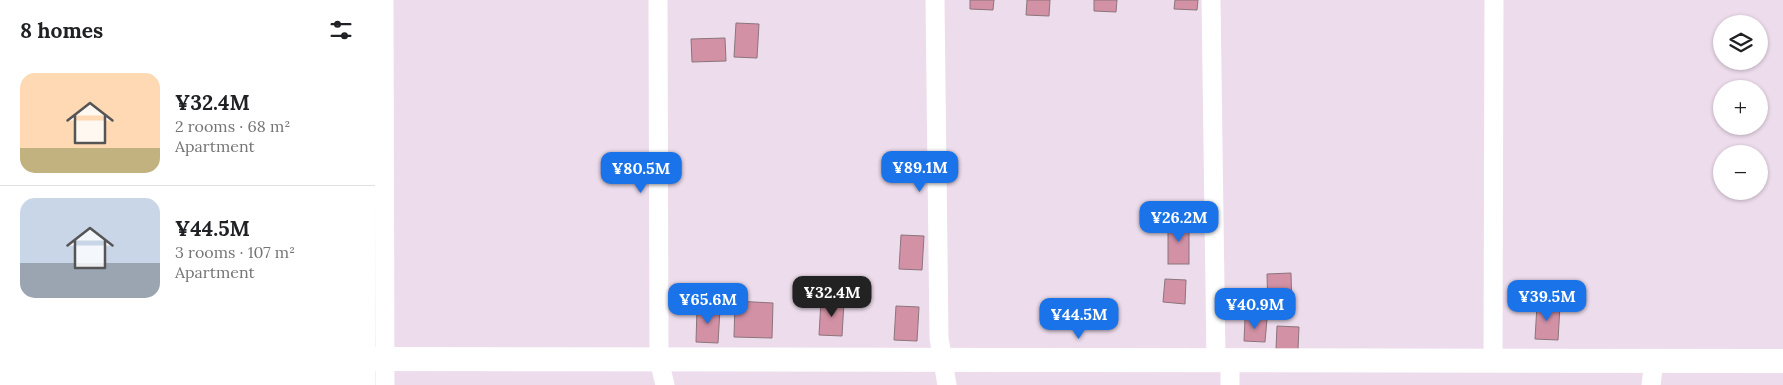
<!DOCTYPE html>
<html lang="en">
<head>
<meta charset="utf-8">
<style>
  body { margin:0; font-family:Lora,serif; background:#f2f2f2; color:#202124; height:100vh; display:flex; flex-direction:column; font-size:19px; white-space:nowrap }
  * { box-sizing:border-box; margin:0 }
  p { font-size:16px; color:#757577 }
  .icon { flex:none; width:28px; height:28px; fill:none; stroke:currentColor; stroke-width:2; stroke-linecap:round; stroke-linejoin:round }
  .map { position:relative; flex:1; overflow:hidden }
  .sheet { display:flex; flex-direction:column; background:#fff; width:375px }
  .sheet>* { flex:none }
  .buttons { position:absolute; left:1338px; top:15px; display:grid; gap:10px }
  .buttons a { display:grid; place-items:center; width:55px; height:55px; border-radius:50%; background:#fff; box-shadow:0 1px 4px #0004; font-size:25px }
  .price { position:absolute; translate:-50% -42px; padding:0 11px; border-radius:10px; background:#1a73e8; color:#fff; font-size:16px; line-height:32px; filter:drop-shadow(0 1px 2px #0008) }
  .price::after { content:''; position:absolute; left:50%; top:30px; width:15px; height:11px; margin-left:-8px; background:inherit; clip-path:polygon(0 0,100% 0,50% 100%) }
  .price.current { background:#222; color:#fff }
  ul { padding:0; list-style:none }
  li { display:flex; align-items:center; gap:15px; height:125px; padding:0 20px }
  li+li { border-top:1px solid #e0e0e0 }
  li span { display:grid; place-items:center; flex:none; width:140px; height:100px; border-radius:15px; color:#555 }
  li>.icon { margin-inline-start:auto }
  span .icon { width:60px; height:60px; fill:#fffc; stroke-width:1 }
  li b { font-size:21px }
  h2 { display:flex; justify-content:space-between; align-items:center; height:60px; padding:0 20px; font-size:21px }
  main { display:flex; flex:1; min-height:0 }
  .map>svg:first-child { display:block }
</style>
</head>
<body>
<main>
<section class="sheet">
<h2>8 homes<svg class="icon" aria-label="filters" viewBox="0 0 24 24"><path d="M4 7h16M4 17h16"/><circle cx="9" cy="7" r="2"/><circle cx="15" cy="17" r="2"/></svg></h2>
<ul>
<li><span style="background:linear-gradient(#ffd9b3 75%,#c2b280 0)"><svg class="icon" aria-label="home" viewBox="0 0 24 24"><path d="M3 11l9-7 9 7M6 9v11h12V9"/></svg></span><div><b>¥32.4M</b><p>2 rooms · 68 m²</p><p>Apartment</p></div></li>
<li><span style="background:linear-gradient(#c9d6e8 65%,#9aa5b1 0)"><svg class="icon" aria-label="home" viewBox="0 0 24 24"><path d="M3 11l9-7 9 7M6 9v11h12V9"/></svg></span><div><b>¥44.5M</b><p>3 rooms · 107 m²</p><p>Apartment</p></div></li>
</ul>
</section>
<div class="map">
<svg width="1408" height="385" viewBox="0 0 1408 385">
  <rect width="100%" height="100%" fill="#eddcec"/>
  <g fill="#d291a5" stroke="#8b757b">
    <path d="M595,0h24l-1,10 -23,-1z"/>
    <path d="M652,0h23l-1,16 -23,-1z"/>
    <path d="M719,0h23l-1,12 -22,-1z"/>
    <path d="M800,0h23l-1,10 -23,-1z"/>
    <path d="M361,23l23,1 -2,34 -23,-1z"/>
    <path d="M350,38l1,23 -34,1 -1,-23z"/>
    <rect x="793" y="222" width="21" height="42"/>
    <path d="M526,235l23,1 -2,34 -23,-1z"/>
    <path d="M916,273l1,37 -24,1 -1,-37z"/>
    <path d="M790,279l21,1 -1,24 -22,-2z"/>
    <path d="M360,301l38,2 -1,35 -38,-1z"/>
    <path d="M446,301l23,1 -2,34 -23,-1z"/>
    <path d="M1162,305l23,1 -2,34 -23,-1z"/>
    <path d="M521,306l23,1 -2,34 -23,-1z"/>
    <path d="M322,308l23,1 -2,34 -22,-1z"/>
    <path d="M870,318l22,1 -2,23 -21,-1z"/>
    <path d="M902,326l22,1 -1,23 -22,-1z"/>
  </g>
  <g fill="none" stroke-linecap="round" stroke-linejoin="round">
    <g stroke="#fff" stroke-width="19">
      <path d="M9,0l1,385"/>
      <path d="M283,0l1,360 6,25"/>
      <path d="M560,0l4,338 8,47"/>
      <path d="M836,0l5,360"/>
      <path d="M1118,362l1,-362"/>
      <path d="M855,385v-25"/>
      <path d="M1276,385l3,-24"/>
    </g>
    <path stroke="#fff" stroke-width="24" d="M0,359l1408,2"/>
  </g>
</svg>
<div class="buttons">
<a><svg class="icon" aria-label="layers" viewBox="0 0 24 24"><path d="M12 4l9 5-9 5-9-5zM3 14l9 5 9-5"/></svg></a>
<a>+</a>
<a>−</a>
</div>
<b class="price" style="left:545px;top:193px">¥89.1M</b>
<b class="price" style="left:266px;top:194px">¥80.5M</b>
<b class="price" style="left:804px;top:243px">¥26.2M</b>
<b class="price current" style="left:457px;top:318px">¥32.4M</b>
<b class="price" style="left:1172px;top:322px">¥39.5M</b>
<b class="price" style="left:333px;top:325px">¥65.6M</b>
<b class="price" style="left:880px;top:330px">¥40.9M</b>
<b class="price" style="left:704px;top:340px">¥44.5M</b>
</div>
</main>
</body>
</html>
